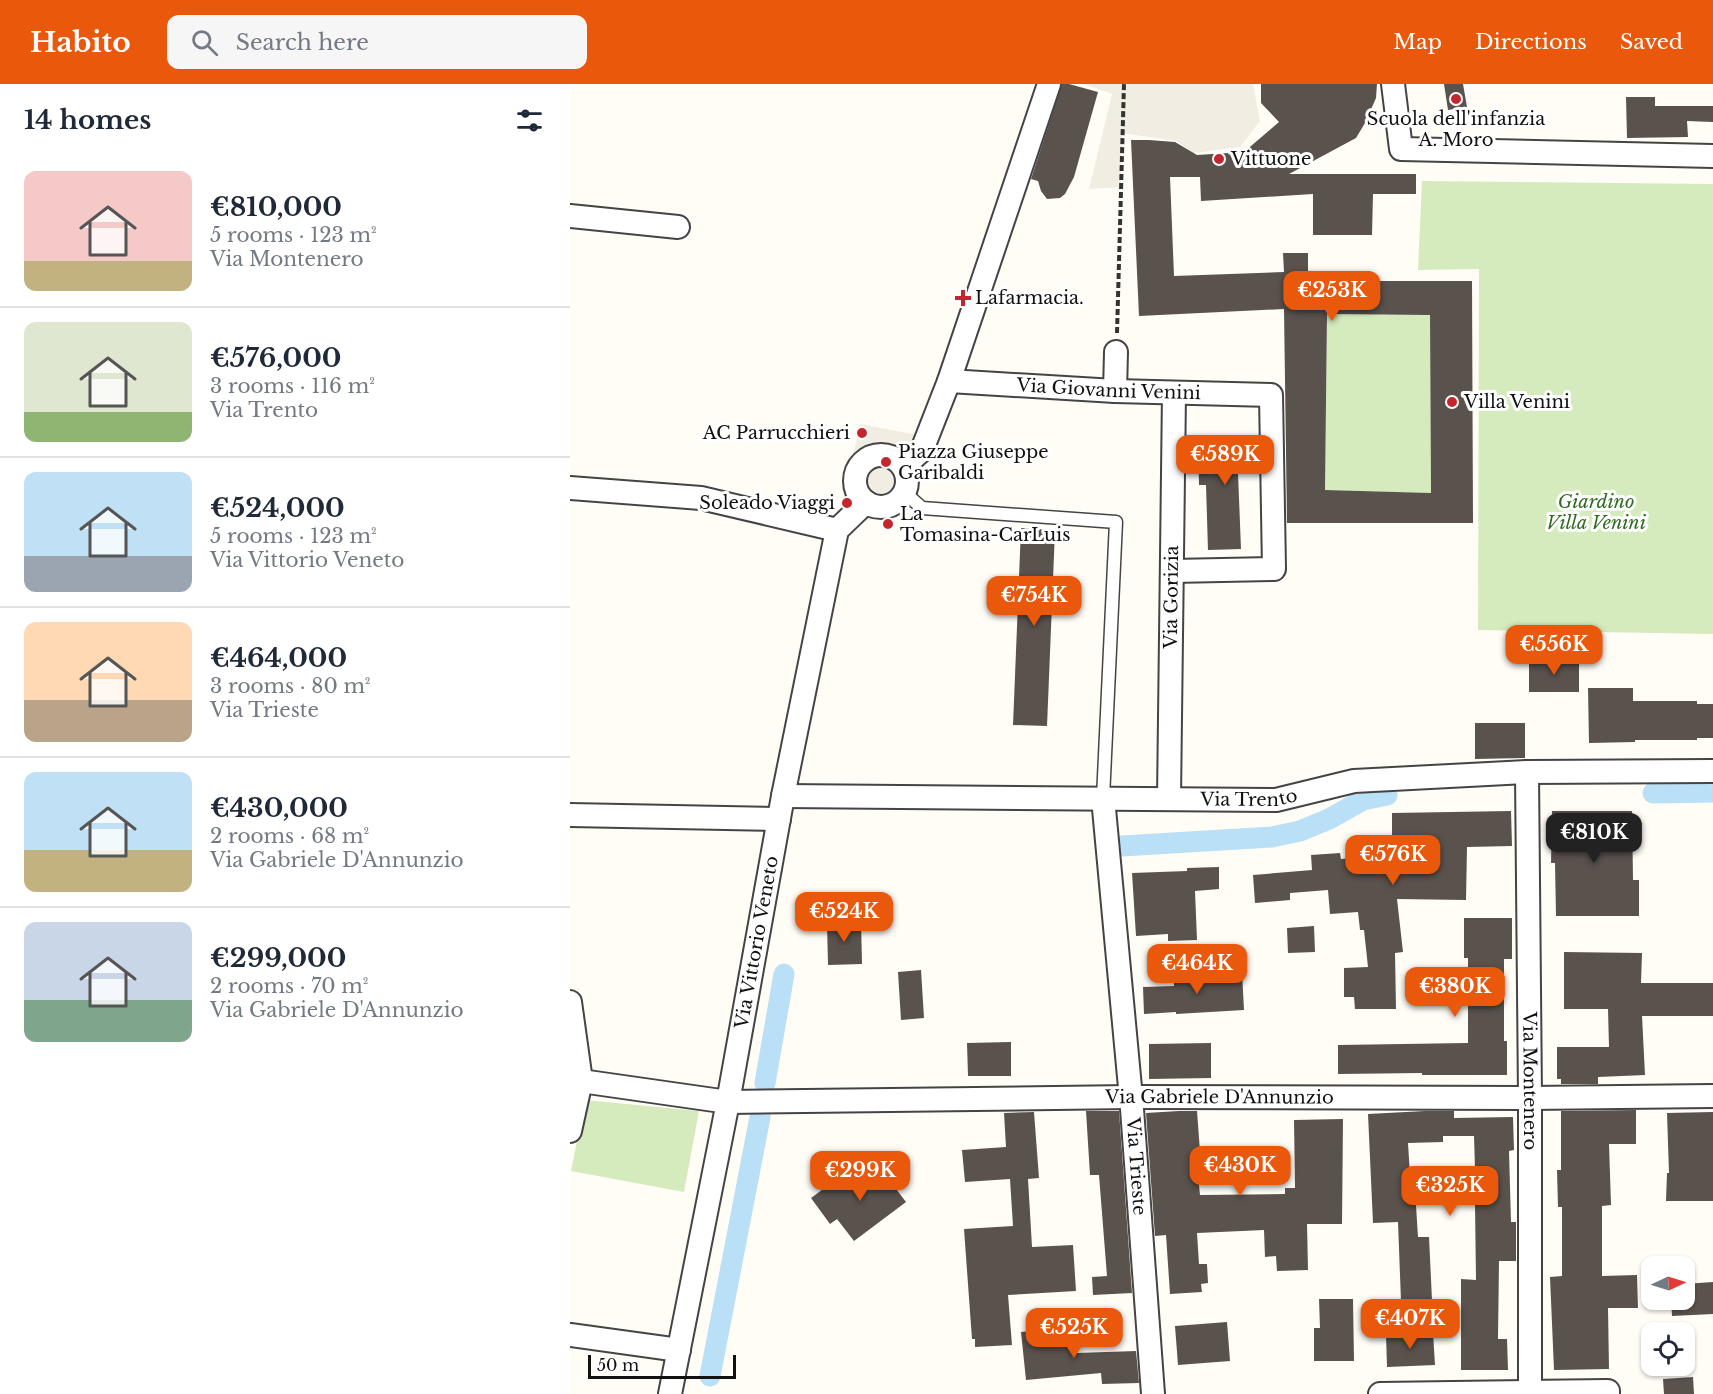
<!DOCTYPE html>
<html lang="en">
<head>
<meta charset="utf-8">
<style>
  body { margin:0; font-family:"Libre Baskerville",serif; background:#f6f6f7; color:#1f2937; height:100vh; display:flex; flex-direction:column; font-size:22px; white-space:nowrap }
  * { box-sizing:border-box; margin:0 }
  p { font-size:20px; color:#747a83 }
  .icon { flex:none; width:33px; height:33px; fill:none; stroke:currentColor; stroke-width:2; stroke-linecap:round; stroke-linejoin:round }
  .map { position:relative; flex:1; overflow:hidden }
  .sheet { display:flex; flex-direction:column; background:#fff; width:570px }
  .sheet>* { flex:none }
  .needle { width:39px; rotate:86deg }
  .tools { position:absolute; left:1071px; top:1172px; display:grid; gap:12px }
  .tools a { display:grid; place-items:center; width:54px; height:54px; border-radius:12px; background:#fff; box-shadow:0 2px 4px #0004; font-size:30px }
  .scale { position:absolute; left:18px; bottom:15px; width:148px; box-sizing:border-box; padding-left:6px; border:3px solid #111; border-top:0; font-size:16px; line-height:21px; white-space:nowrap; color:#111; -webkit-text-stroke:4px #fff; paint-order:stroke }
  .price { position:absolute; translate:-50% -51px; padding:0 14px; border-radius:12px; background:#ea580c; color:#fff; font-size:20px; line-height:39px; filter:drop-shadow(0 2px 3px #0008) }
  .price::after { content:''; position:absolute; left:50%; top:36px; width:18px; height:14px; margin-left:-9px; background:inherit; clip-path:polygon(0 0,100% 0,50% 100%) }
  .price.active { background:#222; color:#fff }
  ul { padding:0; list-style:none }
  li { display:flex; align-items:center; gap:18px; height:150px; padding:0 24px }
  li+li { border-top:2px solid #e0e1e3 }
  li span { display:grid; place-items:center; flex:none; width:168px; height:120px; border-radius:12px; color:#555 }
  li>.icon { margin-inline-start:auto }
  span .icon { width:72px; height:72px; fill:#fffc; stroke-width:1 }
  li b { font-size:26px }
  h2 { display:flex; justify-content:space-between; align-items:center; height:72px; padding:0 24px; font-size:26px }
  header { display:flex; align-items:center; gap:36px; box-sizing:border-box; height:84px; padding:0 30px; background:#ea580c; color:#fff }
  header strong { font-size:28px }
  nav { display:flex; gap:33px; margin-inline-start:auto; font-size:21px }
  .search { width:420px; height:54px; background:#f6f6f7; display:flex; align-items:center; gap:15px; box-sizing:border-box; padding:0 21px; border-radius:12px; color:#747a83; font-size:22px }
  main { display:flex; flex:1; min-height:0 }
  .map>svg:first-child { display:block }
</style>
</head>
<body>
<header>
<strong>Habito</strong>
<div class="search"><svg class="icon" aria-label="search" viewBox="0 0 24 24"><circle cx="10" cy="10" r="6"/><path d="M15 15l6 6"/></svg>Search here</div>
<nav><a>Map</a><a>Directions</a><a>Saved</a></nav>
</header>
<main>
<section class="sheet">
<h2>14 homes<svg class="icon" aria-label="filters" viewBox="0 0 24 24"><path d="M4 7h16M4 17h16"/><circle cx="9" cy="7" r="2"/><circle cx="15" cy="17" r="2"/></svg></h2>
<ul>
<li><span style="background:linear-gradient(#f6c9c9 75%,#c2b280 0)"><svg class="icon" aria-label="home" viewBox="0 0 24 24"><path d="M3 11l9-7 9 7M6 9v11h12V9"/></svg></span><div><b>€810,000</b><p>5 rooms · 123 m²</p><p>Via Montenero</p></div></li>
<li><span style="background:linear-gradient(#dfe7d0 75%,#8fb573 0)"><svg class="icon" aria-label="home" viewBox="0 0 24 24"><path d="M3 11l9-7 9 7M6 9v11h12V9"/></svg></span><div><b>€576,000</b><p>3 rooms · 116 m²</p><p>Via Trento</p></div></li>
<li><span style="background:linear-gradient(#bfe0f5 70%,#9aa5b1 0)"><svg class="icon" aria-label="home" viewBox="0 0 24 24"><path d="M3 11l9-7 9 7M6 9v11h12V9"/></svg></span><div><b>€524,000</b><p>5 rooms · 123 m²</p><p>Via Vittorio Veneto</p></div></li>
<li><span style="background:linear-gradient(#ffd9b3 65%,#b9a48a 0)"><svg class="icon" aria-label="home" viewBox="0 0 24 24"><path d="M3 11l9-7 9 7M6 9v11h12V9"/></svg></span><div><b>€464,000</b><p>3 rooms · 80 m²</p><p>Via Trieste</p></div></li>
<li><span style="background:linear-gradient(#bfe0f5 65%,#c2b280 0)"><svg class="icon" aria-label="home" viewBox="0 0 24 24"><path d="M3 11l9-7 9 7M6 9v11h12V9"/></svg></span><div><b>€430,000</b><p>2 rooms · 68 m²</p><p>Via Gabriele D'Annunzio</p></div></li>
<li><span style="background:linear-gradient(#c9d6e8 65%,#7fa58c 0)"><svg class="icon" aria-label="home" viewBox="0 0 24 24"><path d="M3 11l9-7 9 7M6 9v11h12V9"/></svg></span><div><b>€299,000</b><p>2 rooms · 70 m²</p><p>Via Gabriele D'Annunzio</p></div></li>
</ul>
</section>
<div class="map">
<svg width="1143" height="1310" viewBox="0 0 1143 1310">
  <rect width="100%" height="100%" fill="#fffdf5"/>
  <g fill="#d5ebbd">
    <path d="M852,97l291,3v450l-235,-4 1,-361 -61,1z"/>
    <path d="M757,230l103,1 1,178 -106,-3z"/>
    <path d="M15,1016l114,11 -15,81 -113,-21z"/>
  </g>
  <g fill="#f1ede2">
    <path d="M514,0h169l7,37 -20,26 -47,6 -16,-12 -55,-8 -1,54 -32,2 23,-95z"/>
    <path d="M290,340l68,13 -13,51 -8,20 -57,18 -10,-10z"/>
  </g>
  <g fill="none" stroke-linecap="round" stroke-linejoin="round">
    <g stroke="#b9e0f7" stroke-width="21">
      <path d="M1083,709l60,-1"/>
      <path d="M552,762l150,-9 28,-6 29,-12 34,-19 24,-5"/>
      <path d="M195,999l19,-109"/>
      <path d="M140,1292l50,-259"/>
    </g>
  </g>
  <g fill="#5a524d" fill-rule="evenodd">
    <path d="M492,0h7l29,8 -24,85 -9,17 -5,4 -13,1 -6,-8 -3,-10 -7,-2z"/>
    <path d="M691,0h116l-1,14 -11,25 -9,15 -67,36h127v20h-43l-1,41h-59v-41l-112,7 -1,-24h-30l4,99 110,-4 -1,-19h25v28h164l1,242h-186l-3,-214 -145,7 -8,-176h18l26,2 22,13 47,-3 35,-30 -18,-19zM757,230l103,1 1,178 -106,-3z"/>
    <path d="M874,0h19l4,23 -19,3z"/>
    <path d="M1056,13h29v9h58v16l-26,-1 1,16 -61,1z"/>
    <path d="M688,353l1,35 -21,1 3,76 -33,1 -2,-65h-7l-1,-45z"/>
    <path d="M451,444l34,2 -8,196 -34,-1z"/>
    <rect x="959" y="576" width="50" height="32"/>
    <path d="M1018,604h45v13h64v3h16v34h-16v2h-62v2l-46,1z"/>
    <path d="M905,639h50v35l-50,1z"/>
    <path d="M941,727l1,35 -45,1 -1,53 -69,-1 6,53 -8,1 1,56h-41l-1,-12h-10v-29l24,-1 -4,-37h-4l-2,-18 -28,2 -2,-24 -38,3v7l-35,3 -2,-28 59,-5 -1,-15 29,-2 1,6 35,-3 -1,-8 17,-1v-34z"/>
    <path d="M982,727h80l1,69h6v36h-83l-1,-53h-4z"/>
    <path d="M649,783v22l-24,2 2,49 -29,1v-7l-32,2 -4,-63 55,-2v-3z"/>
    <path d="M894,834h48v41h-8v82h3v34h-85v-2l-84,1v-29l130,-2v-85h-4z"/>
    <path d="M291,837l1,43 -34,1 -1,-43z"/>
    <path d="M744,842l1,26 -27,1 -1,-25z"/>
    <path d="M994,868l78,1 -1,30h72v33h-71l3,59 -47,2v7h-37v-5h-4v-32h52l-1,-38h-44z"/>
    <path d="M351,886l3,48 -23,2 -3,-48z"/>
    <path d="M672,888l2,38 -68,4v-2l-32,2 -1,-27 31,-1v-10z"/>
    <path d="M441,958v34h-43l-1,-33z"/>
    <path d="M641,959v35l-62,1v-35z"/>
    <path d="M1066,1026v34h-27l2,61 -9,1v70l35,-1 1,33h-30l1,61 -55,1 -4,-93 12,-1v-69h-4l-1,-37h4v-59z"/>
    <path d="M516,1027h33l13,182 -39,2 -1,-18 15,-1 -8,-101h-9z"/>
    <path d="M609,1027h18l4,54h-4l3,30 85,-1v-6h10l-1,-68 49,-1 -1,105h-35l1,46 -31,1 -1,-15 -11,1 -1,-27 -67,3 2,31h8l1,19 -7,1 1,8 -32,2 -4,-59 -11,1 -9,-123z"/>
    <path d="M855,1027h29v7l59,-1 1,33 -5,1 2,71h5v39h-17l-1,78h9l1,31h-47v-91l15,1 -1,-75h-5l-1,-36h6l-1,-33h-31v6l-35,1 2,32 4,-1 4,63h11l3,63 -31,1 -3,-79 -25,1 -5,-109z"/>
    <path d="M464,1028l5,66 -11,1 4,68 41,-2 3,46 -68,4 4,50 -37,2v-8h-3l-8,-110 49,-3 -3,-47 -45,3 -3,-32 44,-3 -2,-34z"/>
    <path d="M1143,1028v89h-47l1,-28h2l-2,-60z"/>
    <path d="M307,1080l29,38 -52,39 -17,-22 -7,5 -19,-26 27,-20 7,10z"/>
    <path d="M1143,1198v32l-41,2 -1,-17h13v-15z"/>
    <path d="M749,1215h34l1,62h-40v-33h6z"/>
    <path d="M657,1238l3,39 -52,4 -3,-39z"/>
    <path d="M504,1243l3,26 59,-2 3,32 -37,1 -1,-11 -75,7 -5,-48z"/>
    <path d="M863,1249l2,32 -48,2 -1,-32z"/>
    <path d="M1123,1293l1,17h-30l-1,-15z"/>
  </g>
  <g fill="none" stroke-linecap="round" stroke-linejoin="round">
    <g stroke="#444" stroke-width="15">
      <path id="service" d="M334,408l18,16 194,14 -13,276"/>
    </g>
    <g stroke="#444" stroke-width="26">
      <g id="minor">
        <path d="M823,0l8,65 312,7"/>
        <path d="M0,132l108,11"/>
        <path id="s1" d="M379,297l166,10 156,4 3,174 -102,2"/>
        <path d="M545,307l1,-39"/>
        <circle cx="311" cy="397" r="26"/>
        <path d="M333,383l19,-17 27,-69 100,-297"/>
        <path d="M0,404l131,10 136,32"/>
        <path id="s2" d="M957,688l3,326v294"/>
        <path id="s3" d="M213,712l493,4 78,-19 173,-9 186,-1"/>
        <path id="s4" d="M533,714l29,311 21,285"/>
        <path id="s5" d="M599,715l5,-406"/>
        <path d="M0,731l209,4"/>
        <path d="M0,918l11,79 -11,50"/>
        <path id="s6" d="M11,997l147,21 403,-5 399,1 183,-2"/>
        <path d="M0,1251l109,15"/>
        <path id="s7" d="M100,1310l58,-292 55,-306 54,-266 29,-28"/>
        <path d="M810,1310l228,-3v3"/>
      </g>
    </g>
    <path stroke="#333" stroke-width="4" stroke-dasharray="6 3" stroke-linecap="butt" d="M547,249l7,-249"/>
    <use href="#service" stroke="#fff" stroke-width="12"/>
    <use href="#minor" stroke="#fff" stroke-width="22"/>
  </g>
  <g fill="#c4262e" stroke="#fff" stroke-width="2">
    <circle cx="886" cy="15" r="6"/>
    <circle cx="649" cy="75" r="6"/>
    <path d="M390 205h6v6h6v6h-6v6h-6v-6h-6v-6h6z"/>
    <circle cx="882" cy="318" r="6"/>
    <circle cx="292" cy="349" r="6"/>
    <circle cx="316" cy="378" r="6"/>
    <circle cx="277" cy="419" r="6"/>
    <circle cx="318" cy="440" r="6"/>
  </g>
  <g text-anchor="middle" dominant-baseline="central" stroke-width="6" stroke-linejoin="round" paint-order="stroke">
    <g font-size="18" fill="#111" stroke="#fff" text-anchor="start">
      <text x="886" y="35" text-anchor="middle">Scuola dell'infanzia<tspan x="886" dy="21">A. Moro</tspan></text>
      <text x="661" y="75">Vittuone</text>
      <text x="405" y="214">Lafarmacia.</text>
      <text x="894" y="318">Villa Venini</text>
      <text x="280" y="349" text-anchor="end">AC Parrucchieri</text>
      <text x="328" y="368">Piazza Giuseppe<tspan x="328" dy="21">Garibaldi</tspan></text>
      <text x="265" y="419" text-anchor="end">Soleado Viaggi</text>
      <text x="330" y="430">La<tspan x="330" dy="21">Tomasina-CarLuis</tspan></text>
    </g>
    <g font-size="18" fill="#111" stroke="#fff">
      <text stroke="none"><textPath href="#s1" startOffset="160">Via Giovanni Venini</textPath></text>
      <text stroke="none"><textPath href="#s5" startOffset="202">Via Gorizia</textPath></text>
      <text stroke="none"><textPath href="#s3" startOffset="466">Via Trento</textPath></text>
      <text stroke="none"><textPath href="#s7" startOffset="460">Via Vittorio Veneto</textPath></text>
      <text stroke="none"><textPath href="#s2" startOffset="309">Via Montenero</textPath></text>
      <text stroke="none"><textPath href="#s6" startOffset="640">Via Gabriele D'Annunzio</textPath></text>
      <text stroke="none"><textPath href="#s4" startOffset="370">Via Trieste</textPath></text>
    </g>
    <g font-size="18" font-style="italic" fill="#2f6b1f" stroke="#fff">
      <text x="1026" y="418">Giardino<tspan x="1026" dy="21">Villa Venini</tspan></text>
    </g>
  </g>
</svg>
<div class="tools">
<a><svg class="needle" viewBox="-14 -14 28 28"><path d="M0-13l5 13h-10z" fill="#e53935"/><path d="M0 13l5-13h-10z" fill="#747a83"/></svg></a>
<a><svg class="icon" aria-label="locate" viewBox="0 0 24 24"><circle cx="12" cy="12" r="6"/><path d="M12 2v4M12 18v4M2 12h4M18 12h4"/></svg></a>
</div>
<div class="scale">50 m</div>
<b class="price" style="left:762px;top:238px">€253K</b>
<b class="price" style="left:655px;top:402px">€589K</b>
<b class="price" style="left:464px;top:543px">€754K</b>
<b class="price" style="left:984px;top:592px">€556K</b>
<b class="price active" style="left:1024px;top:780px">€810K</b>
<b class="price" style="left:823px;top:802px">€576K</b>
<b class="price" style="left:274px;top:859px">€524K</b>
<b class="price" style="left:627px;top:911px">€464K</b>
<b class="price" style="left:885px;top:934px">€380K</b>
<b class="price" style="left:670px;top:1113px">€430K</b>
<b class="price" style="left:290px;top:1118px">€299K</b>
<b class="price" style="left:880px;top:1133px">€325K</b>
<b class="price" style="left:840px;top:1266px">€407K</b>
<b class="price" style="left:504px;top:1275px">€525K</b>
</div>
</main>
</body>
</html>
